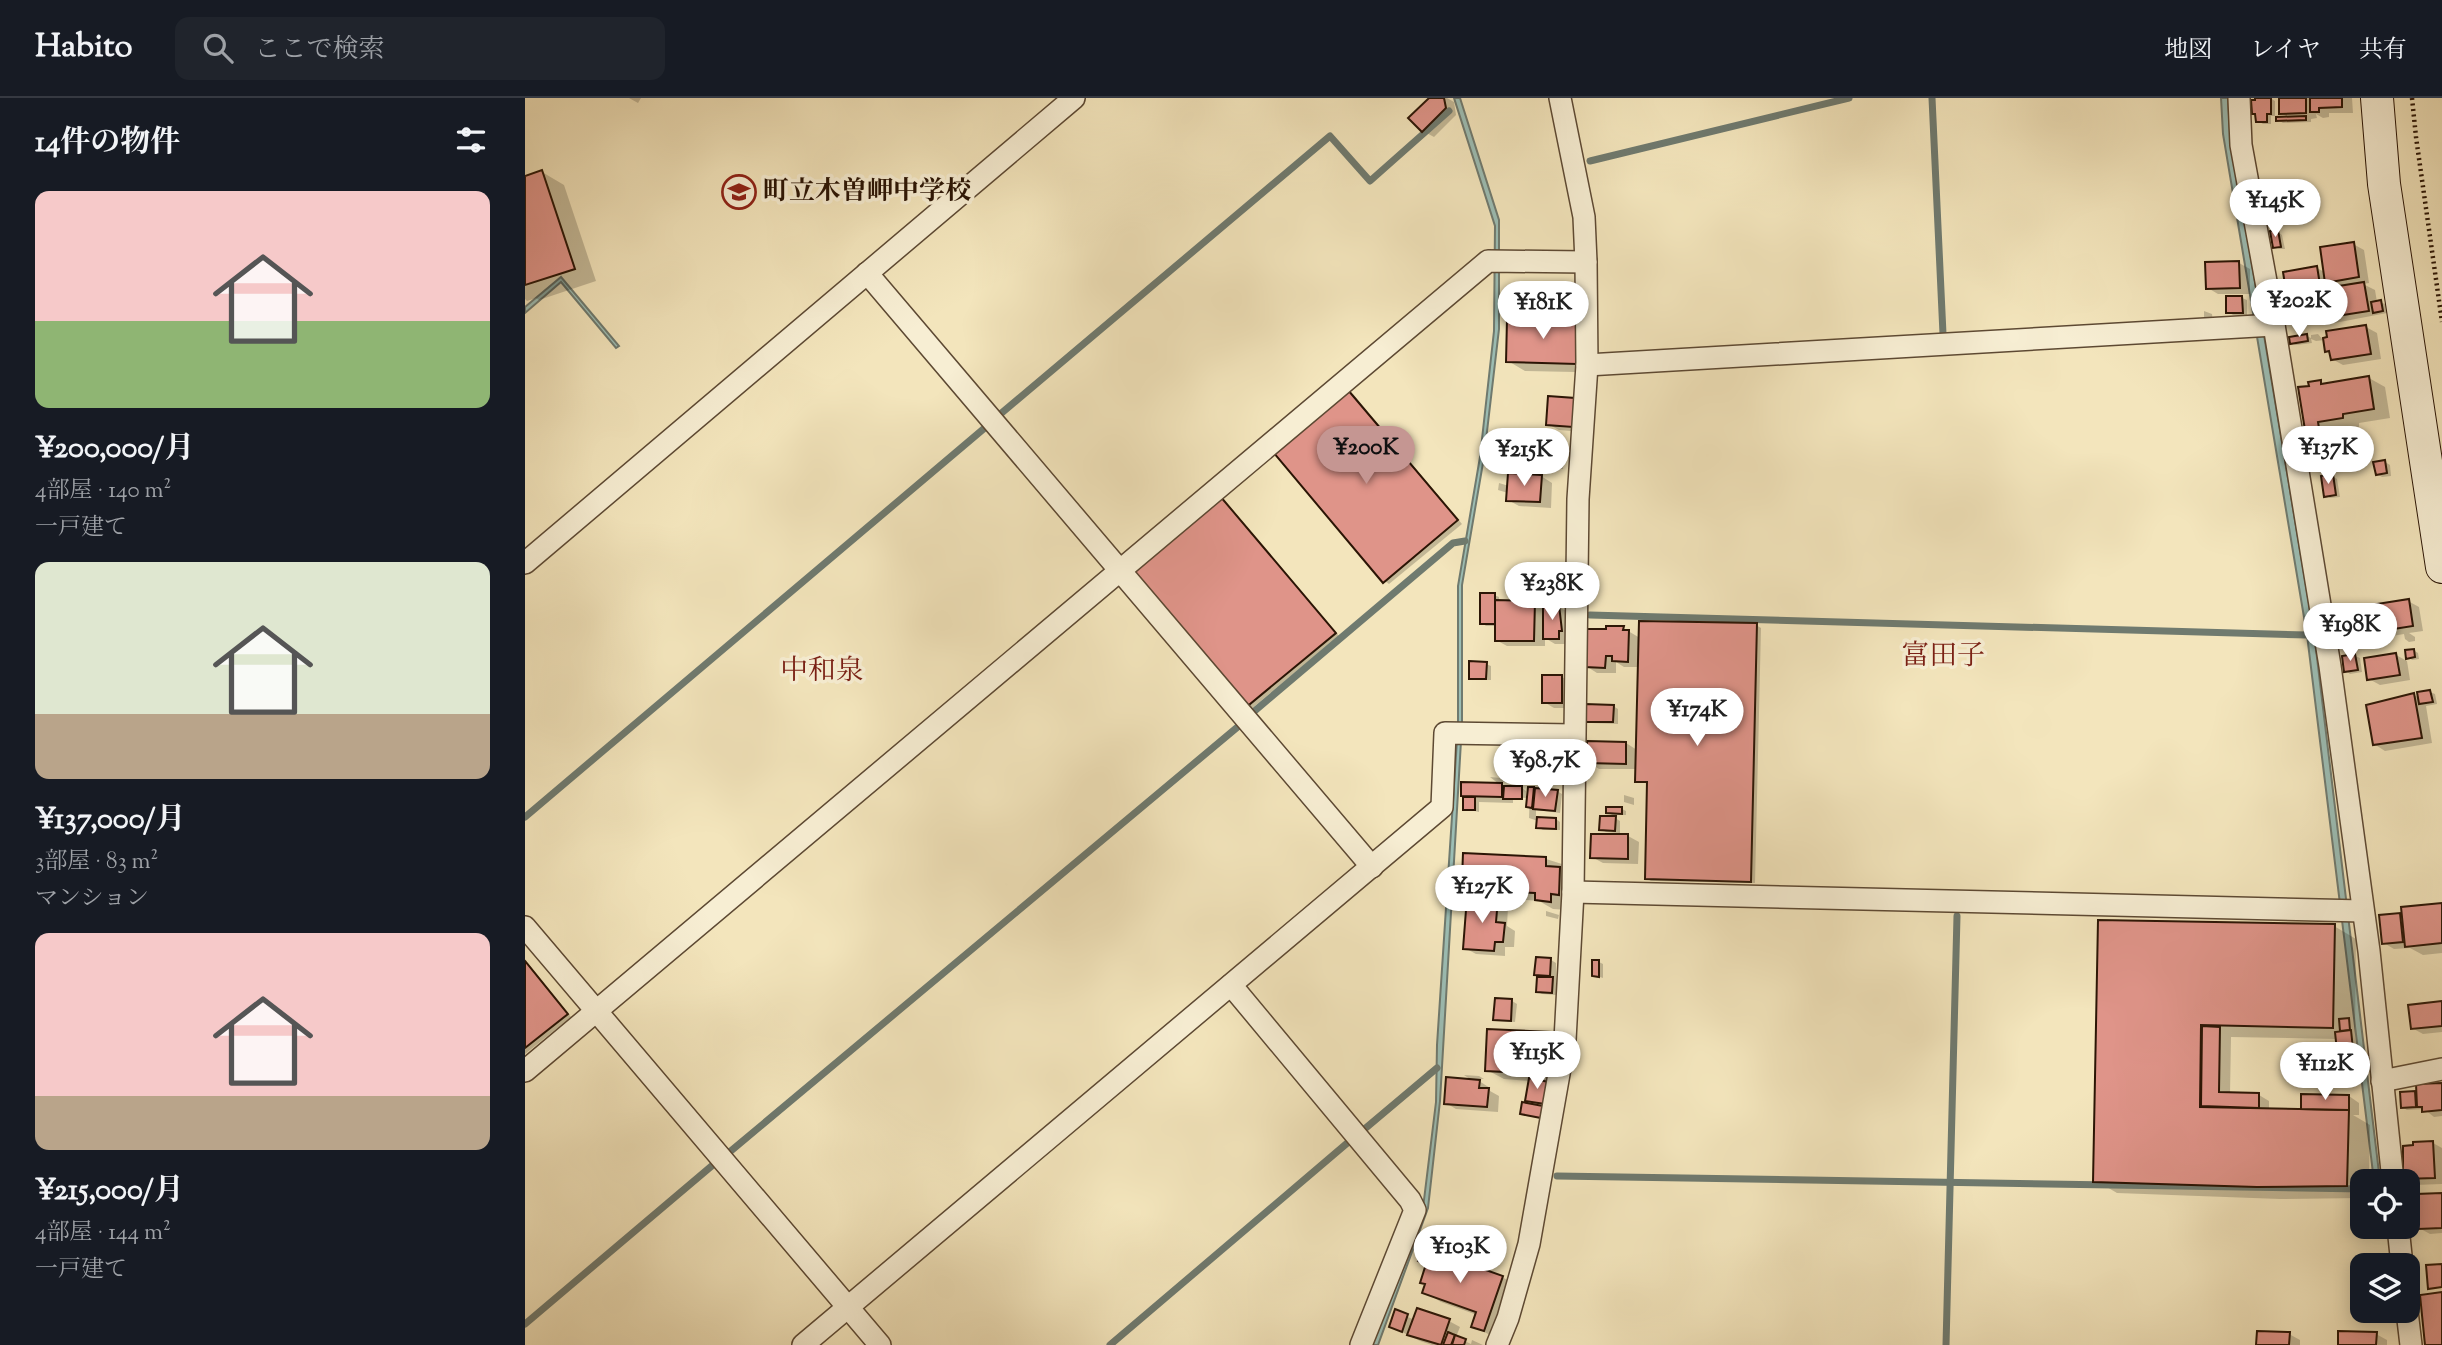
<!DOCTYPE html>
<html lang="ja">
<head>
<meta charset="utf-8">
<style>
  body { margin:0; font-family:"Sorts Mill Goudy","Noto Serif JP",serif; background:#20242c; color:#f1f3f6; height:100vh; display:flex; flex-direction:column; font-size:26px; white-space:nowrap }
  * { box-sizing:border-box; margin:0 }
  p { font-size:23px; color:#9ea1a6 }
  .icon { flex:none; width:38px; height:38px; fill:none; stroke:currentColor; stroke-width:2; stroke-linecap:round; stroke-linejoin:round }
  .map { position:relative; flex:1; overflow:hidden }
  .panel { display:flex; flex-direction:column; background:#171b24; width:525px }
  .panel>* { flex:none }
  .fabs { position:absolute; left:1825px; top:1071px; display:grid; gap:14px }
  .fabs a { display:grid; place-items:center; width:70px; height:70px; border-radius:14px; background:#171b24; box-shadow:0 4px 18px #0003; font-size:35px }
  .price { position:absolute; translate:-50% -60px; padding:0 16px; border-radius:24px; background:#fff; color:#222; font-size:23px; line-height:46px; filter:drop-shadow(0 2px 4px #0008) }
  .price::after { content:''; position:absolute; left:50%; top:42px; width:21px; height:16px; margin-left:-10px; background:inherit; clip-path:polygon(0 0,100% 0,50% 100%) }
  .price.on { background:#c59692; color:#111 }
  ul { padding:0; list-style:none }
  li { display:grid; align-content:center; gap:14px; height:371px; padding:0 35px }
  li span { display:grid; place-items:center; height:217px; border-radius:14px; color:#555 }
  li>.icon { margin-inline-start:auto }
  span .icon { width:126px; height:126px; fill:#fffc; stroke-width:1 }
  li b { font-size:30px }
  h2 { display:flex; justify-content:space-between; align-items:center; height:84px; padding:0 35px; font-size:30px }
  header { display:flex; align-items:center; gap:42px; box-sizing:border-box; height:98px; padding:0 35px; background:#171b24; border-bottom:2px solid #363941 }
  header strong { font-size:33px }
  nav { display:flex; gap:38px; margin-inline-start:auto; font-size:24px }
  .search { width:490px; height:63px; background:#20242c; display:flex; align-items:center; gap:18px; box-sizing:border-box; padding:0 24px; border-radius:14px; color:#9ea1a6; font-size:26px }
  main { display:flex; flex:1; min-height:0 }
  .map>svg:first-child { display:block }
</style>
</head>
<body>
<header>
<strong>Habito</strong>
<div class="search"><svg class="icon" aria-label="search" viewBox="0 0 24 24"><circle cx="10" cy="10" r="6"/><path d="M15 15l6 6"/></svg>ここで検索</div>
<nav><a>地図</a><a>レイヤ</a><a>共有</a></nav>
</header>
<main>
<section class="panel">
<h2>14件の物件<svg class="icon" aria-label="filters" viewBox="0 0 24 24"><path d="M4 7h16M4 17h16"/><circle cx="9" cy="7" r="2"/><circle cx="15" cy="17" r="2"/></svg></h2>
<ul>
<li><span style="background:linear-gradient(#f6c9c9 60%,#8fb573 0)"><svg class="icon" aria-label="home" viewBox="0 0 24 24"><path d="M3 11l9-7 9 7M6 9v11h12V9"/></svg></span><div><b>¥200,000/月</b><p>4部屋 · 140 m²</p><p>一戸建て</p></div></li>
<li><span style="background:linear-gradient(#dfe7d0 70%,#b9a48a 0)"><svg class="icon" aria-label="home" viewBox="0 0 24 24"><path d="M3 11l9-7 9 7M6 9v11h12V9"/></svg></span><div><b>¥137,000/月</b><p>3部屋 · 83 m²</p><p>マンション</p></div></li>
<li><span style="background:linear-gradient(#f6c9c9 75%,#b9a48a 0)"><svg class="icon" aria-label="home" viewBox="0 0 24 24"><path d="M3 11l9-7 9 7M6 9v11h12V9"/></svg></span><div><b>¥215,000/月</b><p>4部屋 · 144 m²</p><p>一戸建て</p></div></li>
</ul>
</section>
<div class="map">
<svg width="1917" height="1247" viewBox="0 0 1917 1247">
  <rect width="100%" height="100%" fill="#f3e5bc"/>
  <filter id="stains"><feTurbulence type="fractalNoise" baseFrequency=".00286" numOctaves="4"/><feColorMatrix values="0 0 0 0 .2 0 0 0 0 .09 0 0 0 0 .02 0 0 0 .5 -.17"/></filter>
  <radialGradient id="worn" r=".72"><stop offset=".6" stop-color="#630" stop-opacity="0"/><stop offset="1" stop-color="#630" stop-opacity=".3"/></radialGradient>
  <g fill="#9cbeb5" stroke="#6f7a6f" stroke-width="2">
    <path d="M929,0h6l39,122v109l-15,128 -22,128v139l-22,377 -12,107 -50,137h-6l51,-137 13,-106 1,-57 21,-320v-139l22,-129 14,-126 1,-105z"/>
    <path d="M1696,0h7l2,35 84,500 66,548h-6l-67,-546 -84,-501z"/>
    <path d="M36,179l58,69 -3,2 -55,-66 -36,31v-6z"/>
  </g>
  <g fill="#0003" fill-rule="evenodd">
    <path d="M104,0h12l-3,5z"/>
    <path d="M910,0h12l7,4 2,13 -22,22 -11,-6z"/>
    <path d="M1745,0l5,3v15h-4v8h-8l-5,-3z"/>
    <path d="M1755,0h72l1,15h-24v4l-6,1 -7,-4 1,4 -6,1v3l-28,1 -5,-3 12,-2 -9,-5z"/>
    <path d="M17,74l22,13 32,96 -57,19 -3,-2 -9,3 -2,-2v-122z"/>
    <path d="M1753,134l4,3 3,14h-5l-5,-2z"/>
    <path d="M1828,146l11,6 5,33 -6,1 12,6 2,12 9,2 1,9 -63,12 -11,-6 -4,-25 -11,2 -11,-6 30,-22 9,5zM1804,185l9,5 -8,1z"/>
    <path d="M1714,165l11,6v25h-32l-10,-6z"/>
    <path d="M1717,200l5,2v15h-14l-5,-3z"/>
    <path d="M1679,213l8,3 1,9 -9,-3z"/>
    <path d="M1045,220l24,14 -18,-7 -1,47 -50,-1 -17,-10 37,-40z"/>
    <path d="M1841,229l11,6 4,26 -38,6 -11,-6 -1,-5 -5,-3 -1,-11 -9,1 -5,-2 1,4 -16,2 -5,-2 16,-7 4,2v-3l7,-1 5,6z"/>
    <path d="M1844,280l16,9 5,31 -31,5v4l-25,4 1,6 -12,1 -17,-9 5,-42 9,-5 6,3z"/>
    <path d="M823,294l5,2 109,130 -73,60 -4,-3z"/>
    <path d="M1060,308l-2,26 -24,-2 -11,-6z"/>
    <path d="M986,336l5,3 -1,4 -13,-1 -4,-2z"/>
    <path d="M1029,339l11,6 -2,26 -34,-3 -11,-6z"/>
    <path d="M1860,364l5,3 1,11 -9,1 -5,-3z"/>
    <path d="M1016,378l11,7 -1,25 -32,-2 -11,-6v-7l-10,-3 1,-7 10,3z"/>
    <path d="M1807,378l5,3 3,18 -10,1 -4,-3z"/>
    <path d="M695,400l5,3 114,135 -89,74 -119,-138z"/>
    <path d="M969,497l5,2v5h36l8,5h16l11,6 -1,31h-14l-10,-6v8h-38l-11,-6 1,-14h-11l-4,-3z"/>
    <path d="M1883,503l11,6 4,24 -14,2 6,4v4l-6,1 -4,-3 -1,-5 -24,4 -12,-7 -17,3 -5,-3 15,-22 5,2z"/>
    <path d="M1231,527l5,3 -6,255 -104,-2 -5,-3 3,-94 -12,-3v-12h-38l-10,-7 37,-19 11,7 2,-83h-15l-8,-5v11h-19l-11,-7 37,-38 17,10z"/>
    <path d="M1888,552l5,3 1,6 -7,1 -4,-3z"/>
    <path d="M1871,557l11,6 3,19 -30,5 -11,-6z"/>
    <path d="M1830,558l5,2 2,14 -12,2 -4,-3z"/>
    <path d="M961,566l5,2v14h-15l-5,-2z"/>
    <path d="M1037,579l10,6v25h-18l-10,-6z"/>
    <path d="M1905,594l5,2 2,10 -11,2 6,37 -47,8 -11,-7 40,-49 6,3z"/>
    <path d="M1088,608l5,3v15l-27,-1 -5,-2z"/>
    <path d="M1039,649l11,6 -1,20h-37l-11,-7v-3l-11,-3z"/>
    <path d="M965,679l11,1 5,2v2h-8l9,6h15l4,3v7l-13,-1v6l-34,-1v10l-14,-3v-12l-3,-2 37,-11z"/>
    <path d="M1005,691l27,2 5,3 -2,19 -24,-3v9h20l4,3v8h-17l-5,-3v-6l-9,-3z"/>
    <path d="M1099,697l10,3v7l-10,-3z"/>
    <path d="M1097,711l4,2v4h-14l-4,-3z"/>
    <path d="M1090,720l5,3v12l-14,-1 -5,-3z"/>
    <path d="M1103,738l11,6 -1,22 -35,-1 -11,-6z"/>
    <path d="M1021,761l16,5v7l14,8 -9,31 -14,-1 -14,-8 -26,-2 -14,-4 -10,-6h-9l-17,-10z"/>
    <path d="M972,802l11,7 -1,19 8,5 -1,16h-9v9l-29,-2 -11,-6z"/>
    <path d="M1917,807v48l-19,2 -13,-7 -16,1 -10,-6 16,-28 4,2z"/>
    <path d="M1021,813l13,4 -1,4 -12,-3z"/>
    <path d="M1575,824l234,4 22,13 -1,95 3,27 -2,1 -3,-23h-3l3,23 -8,1 -5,-3 -2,-21 -107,-2 -1,57 29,1 10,6v9l39,1 -6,-3 47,-12 10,7v12h-6l17,10 -1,56h-6v17l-83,1 -163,-6 -22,-13z"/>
    <path d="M0,862l46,57 -46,37z"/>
    <path d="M1026,862l5,3v32l-14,-1 -5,-3 8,-12 -9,-5z"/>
    <path d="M1074,864l4,2v14l-9,-3z"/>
    <path d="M987,903l5,3 -2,18 -15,-1 -5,-2z"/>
    <path d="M1917,905v29l-19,2 -11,-6z"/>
    <path d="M1025,936l17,10 -17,62 -14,-2 11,6 -2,9 -19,-3 -4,-3 16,-7 -11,-6 4,-19 -27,-2 -17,-9z"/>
    <path d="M939,977l15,1 5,3h-8l14,9v3l9,5 -1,16 -42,-3 -10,-6 27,-22z"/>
    <path d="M1917,987v31l-8,1 -10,-8 -17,1 -5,-3 13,-15 3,2z"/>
    <path d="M1908,1045l9,5v36l-27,1 -11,-7 11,-31z"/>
    <path d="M1917,1096v39l-12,1 -11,-6z"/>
    <path d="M912,1154l16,9 -1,3 50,13 17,10 -29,48 -17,-9 4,-11 -36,-13 -17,-10 4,-27z"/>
    <path d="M871,1214l19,8 34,1 11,6 -4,10 15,7 1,-4 11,5h-51l-12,-4 -24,-12z"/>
    <path d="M1764,1236l11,6v5h-42z"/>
    <path d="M1851,1236l11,6v5h-47z"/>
  </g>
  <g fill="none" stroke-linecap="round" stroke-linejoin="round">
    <g stroke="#6f7a6f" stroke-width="7">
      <path d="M1407,0l11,236"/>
      <path d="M1065,63l259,-63"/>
      <path d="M473,318l332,-280 40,45 79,-70"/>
      <path d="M1065,517l717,20"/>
      <path d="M726,616l202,-171 12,-2"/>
      <path d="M0,719l462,-391"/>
      <path d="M836,1034l76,-64"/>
      <path d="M201,1057l514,-430"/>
      <path d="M1032,1078l806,13"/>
      <path d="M0,1226l189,-160"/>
      <path d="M585,1247l242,-206"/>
      <path d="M1421,1247l11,-429"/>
    </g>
  </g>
  <g fill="#df9489" stroke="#2b1505" stroke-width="2">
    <path d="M904,0h15l2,10 -24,24 -14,-14z"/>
    <path d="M1730,0h16v16h-4v8h-11l-1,-8h-3l-1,-14h4z"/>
    <path d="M1754,0h27v15l-27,1z"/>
    <path d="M1785,0h32v9l-23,1v4h-9z"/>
    <path d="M1781,18v4l-30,1v-4z"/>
    <path d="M17,72l33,99 -50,16v-109z"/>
    <path d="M1753,132l3,17 -8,1 -3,-17z"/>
    <path d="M1829,144l5,35 -34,6 -5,-36z"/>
    <path d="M1714,163l1,27 -34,1 -1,-27z"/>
    <path d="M1792,168l3,19 -34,6 -3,-19z"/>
    <path d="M1839,184l5,29 -58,9 -4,-29z"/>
    <path d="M1701,198h16l1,17h-17z"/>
    <path d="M1856,202l2,11 -10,2 -2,-11z"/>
    <path d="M1018,218h27v4h8l-1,44 -71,-2 1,-43 36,1z"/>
    <path d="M1841,227l5,29 -40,6 -2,-9 -4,1 -2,-14 4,-1 -1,-6z"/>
    <path d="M1782,236l1,7 -18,3 -1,-7z"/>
    <path d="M1844,278l5,33 -31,5v4l-25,4 1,6 -14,2 -7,-43 11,-1 -1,-4 13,-2v4z"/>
    <path d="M823,292l110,130 -75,63 -110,-131z"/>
    <path d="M1023,298l27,2 -2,29 -27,-2z"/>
    <path d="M971,334h16l-1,7h-15z"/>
    <path d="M1006,336l24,1 -2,29 -37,-3 2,-22h12z"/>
    <path d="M1860,362l2,13 -11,2 -3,-13z"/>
    <path d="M983,375l34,2 -2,27 -34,-1z"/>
    <path d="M1808,376l3,21 -12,2 -3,-21z"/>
    <path d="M695,398l116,137 -92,76 -115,-137z"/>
    <rect x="955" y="495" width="15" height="31"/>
    <path d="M1884,501l4,27 -45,7 -4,-27z"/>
    <path d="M970,502l40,1 -1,40h-39z"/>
    <path d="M1018,507h16l3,26h-3v8h-16z"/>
    <path d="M1837,509l3,22 -21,3 -3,-22z"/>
    <path d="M1114,523l118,2 -6,259 -106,-3 2,-97h-12z"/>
    <path d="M1081,528h18l-1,4h6l-1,32 -16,-1v-5h-6l-1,12 -20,-1 1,-38h20z"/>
    <path d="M1889,551l1,8 -9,2 -1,-9z"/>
    <path d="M1871,555l4,22 -33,5 -3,-22z"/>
    <path d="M1830,556l3,16 -14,2 -2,-16z"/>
    <path d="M944,563l18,1 -1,17h-17z"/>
    <rect x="1017" y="577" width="20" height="28"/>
    <path d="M1905,592l3,12 -14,2 -2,-12z"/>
    <path d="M1889,595l8,45 -49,7 -7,-40z"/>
    <path d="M1060,606l29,1 -1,17h-29z"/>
    <path d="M1062,643l39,1v22l-39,-1z"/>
    <path d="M999,647h40v23l-40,-1z"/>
    <rect x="989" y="649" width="10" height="14"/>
    <path d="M936,684l41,1v14l-41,-1z"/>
    <path d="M979,688h18v13h-19z"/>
    <path d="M1003,689h6l-2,21 -6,-1z"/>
    <path d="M1010,690l23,2 -3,21 -22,-2z"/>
    <rect x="938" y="699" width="12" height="13"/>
    <path d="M1081,709h16v7l-16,-1z"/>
    <path d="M1075,718h16l-1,15 -16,-1z"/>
    <path d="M1012,719l19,1v11l-20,-1z"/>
    <path d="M1066,736h37v25l-38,-1z"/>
    <path d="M938,755l83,4v9l14,1 -1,28 -8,-1v8l-16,-2v-7l-41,-2 1,-3 -14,-1v-6l-19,-1z"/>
    <path d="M942,799l31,2 -2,23 9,1 -2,19h-8l-1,9 -31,-2z"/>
    <path d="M1917,805v40l-37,4 -4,-40z"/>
    <path d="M1875,815l3,29 -21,2 -3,-29z"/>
    <path d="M1573,822l237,4 -2,104 -132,-3 -1,82 149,3 -2,76 -90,1 -164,-5z"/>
    <path d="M1011,859l15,1 -1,18 -16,-1z"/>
    <path d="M1067,862h7v17l-7,-1z"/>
    <path d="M0,863l43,53 -43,34z"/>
    <path d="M1012,879h16l-1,16 -16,-1z"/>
    <path d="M970,900l17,1 -1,22 -18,-1z"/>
    <path d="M1917,903v25l-31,3 -3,-24z"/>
    <path d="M1824,920l1,12 -10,1 -1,-12z"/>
    <path d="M1677,928l18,1 -1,65 40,1v15l-58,-2z"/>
    <path d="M962,931l64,3 -2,42 -64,-3z"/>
    <path d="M1826,932l3,29 -16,2 -3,-29z"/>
    <path d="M921,979l34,3 -1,8h10l-2,19 -43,-3z"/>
    <path d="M1004,980l20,4 -4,22 -20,-3z"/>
    <path d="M1917,985v27l-20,2v-5h-5l-1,-23z"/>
    <path d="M1890,993l1,16 -15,1 -1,-16z"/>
    <path d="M1776,996l48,1v15l-48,-1z"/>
    <path d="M997,1004l21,4 -2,12 -21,-4z"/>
    <path d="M1908,1043l2,37 -32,1v-33l10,-1v-3z"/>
    <path d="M1917,1095v35l-24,1 -2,-35z"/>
    <path d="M898,1147l15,5 -3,7 24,8 1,-4 43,15 -19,55 -13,-4 5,-15 -54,-19 3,-9 -5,-1 6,-19 -8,-3z"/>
    <path d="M1917,1166v23l-14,2 -2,-24z"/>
    <path d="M1917,1194v53h-17l-5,-50z"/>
    <path d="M892,1210l33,11 -9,26 -34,-10z"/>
    <path d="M870,1211l13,5 -6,18 -13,-5z"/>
    <path d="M1732,1233l33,1 -1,13h-33z"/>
    <path d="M1813,1233l39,1 -1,13h-38z"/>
    <path d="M923,1234l7,3 -4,10h-8z"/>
    <path d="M930,1237l11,4 -2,6h-12z"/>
  </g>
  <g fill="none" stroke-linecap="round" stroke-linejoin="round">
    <g stroke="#5d4933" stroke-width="24">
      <g id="street">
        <path d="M1714,0l2,47 33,180 56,341 39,285 24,230"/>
        <path d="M342,175l505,594"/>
        <path d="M1062,267l687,-40"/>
        <path d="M0,465l549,-465"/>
        <path d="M1048,794l790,19"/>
        <path d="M0,829l355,418"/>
        <path d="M706,887l179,215 5,10 -54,135"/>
        <path d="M0,973l963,-810 98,1"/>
        <path d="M1857,983l60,-12"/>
        <path d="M1873,1129l4,38"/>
        <path d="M1882,1213l4,34"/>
        <path d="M278,1247l639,-538 3,-74 129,2"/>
        <path d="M972,1247l11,-27 21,-74 36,-204 8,-148 5,-393 9,-134 -1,-103 -2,-45 -24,-119"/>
      </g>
    </g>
    <g stroke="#2b1505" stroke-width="34">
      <path id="secondary" d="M1852,0l7,86 58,383"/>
    </g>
    <path stroke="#2b1505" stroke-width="4.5" stroke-dasharray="2 3.5" stroke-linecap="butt" d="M1887,0l4,39 26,185"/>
    <use href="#street" stroke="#f7eed3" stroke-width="21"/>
    <use href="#secondary" stroke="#f7eed3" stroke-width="32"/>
  </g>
  <defs>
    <g id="school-ring" transform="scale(1.75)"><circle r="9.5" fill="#f7eed3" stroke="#8f2418" stroke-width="1.5"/><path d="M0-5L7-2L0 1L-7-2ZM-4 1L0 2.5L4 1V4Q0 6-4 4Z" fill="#8f2418"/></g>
  </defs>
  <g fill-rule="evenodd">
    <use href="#school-ring" x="214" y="94"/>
  </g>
  <g text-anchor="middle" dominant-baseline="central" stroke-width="7" stroke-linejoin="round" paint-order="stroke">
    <g font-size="26" font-weight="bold" fill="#2b1505" stroke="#f7eed3" text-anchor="start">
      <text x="238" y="94">町立木曽岬中学校</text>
    </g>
    <g font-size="28" fill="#7a1f14" stroke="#f7eed3">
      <text x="1418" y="559">富田子</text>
      <text x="297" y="574">中和泉</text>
    </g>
  </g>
  <rect width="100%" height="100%" filter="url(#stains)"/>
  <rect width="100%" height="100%" fill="url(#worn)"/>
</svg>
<div class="fabs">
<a><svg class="icon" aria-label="locate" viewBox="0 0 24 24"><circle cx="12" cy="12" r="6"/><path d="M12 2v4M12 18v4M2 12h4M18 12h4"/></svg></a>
<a><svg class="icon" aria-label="layers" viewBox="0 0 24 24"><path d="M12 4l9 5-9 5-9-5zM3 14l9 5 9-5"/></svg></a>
</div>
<b class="price" style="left:1750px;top:141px">¥145K</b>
<b class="price" style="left:1774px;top:241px">¥202K</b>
<b class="price" style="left:1018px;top:243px">¥181K</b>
<b class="price on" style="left:841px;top:388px">¥200K</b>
<b class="price" style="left:1803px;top:388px">¥137K</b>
<b class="price" style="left:999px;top:390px">¥215K</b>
<b class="price" style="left:1027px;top:524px">¥238K</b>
<b class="price" style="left:1825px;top:565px">¥198K</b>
<b class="price" style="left:1172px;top:650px">¥174K</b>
<b class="price" style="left:1020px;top:701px">¥98.7K</b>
<b class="price" style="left:957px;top:827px">¥127K</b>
<b class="price" style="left:1012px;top:993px">¥115K</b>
<b class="price" style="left:1800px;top:1004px">¥112K</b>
<b class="price" style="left:935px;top:1187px">¥103K</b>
</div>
</main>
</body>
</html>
